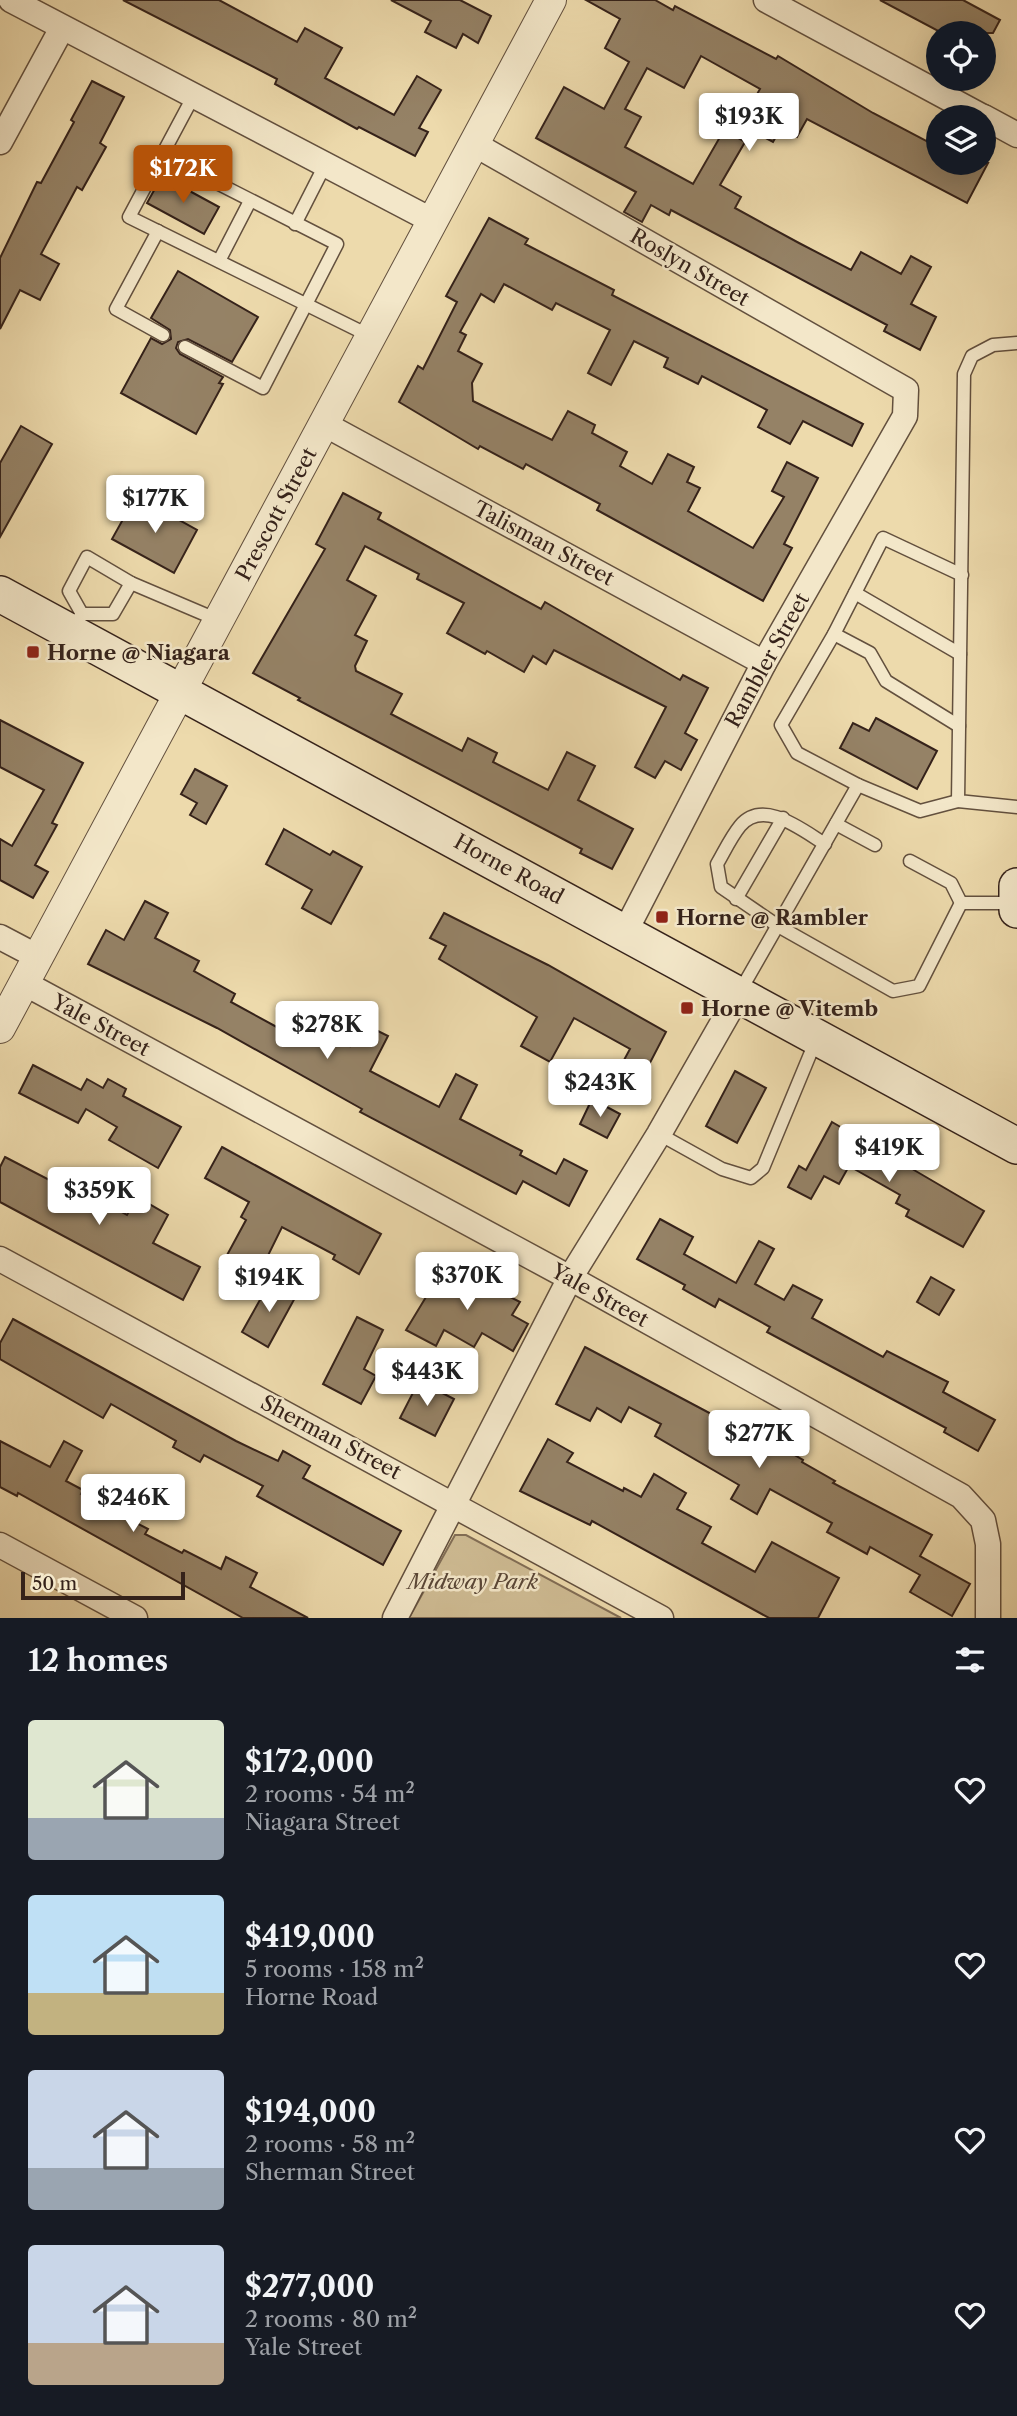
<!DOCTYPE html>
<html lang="en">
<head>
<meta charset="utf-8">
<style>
  body { margin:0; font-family:"Libre Caslon Text",serif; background:#242831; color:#f1f3f6; height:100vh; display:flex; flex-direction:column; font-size:26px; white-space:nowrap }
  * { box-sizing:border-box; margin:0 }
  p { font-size:23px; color:#9ea1a6 }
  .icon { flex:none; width:38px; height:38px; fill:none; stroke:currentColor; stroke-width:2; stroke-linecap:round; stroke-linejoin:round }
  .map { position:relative; height:1618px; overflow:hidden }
  .details { display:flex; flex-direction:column; background:#171b24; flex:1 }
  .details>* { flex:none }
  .fabs { position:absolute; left:926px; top:21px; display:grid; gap:14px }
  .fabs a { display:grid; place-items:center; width:70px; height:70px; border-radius:50%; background:#171b24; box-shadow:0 7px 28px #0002; font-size:35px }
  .scale { position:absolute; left:21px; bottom:18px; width:164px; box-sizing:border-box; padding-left:7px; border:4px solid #35221a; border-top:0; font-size:19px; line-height:24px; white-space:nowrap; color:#35221a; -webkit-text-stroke:5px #f3e7c9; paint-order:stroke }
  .price { position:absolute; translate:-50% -60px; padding:0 16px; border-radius:7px; background:#fff; color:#222; font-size:23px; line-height:46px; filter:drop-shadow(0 2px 4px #0008) }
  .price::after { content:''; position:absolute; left:50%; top:42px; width:21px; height:16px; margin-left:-10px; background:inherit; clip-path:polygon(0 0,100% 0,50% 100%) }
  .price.selected { background:#b45309; color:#fff }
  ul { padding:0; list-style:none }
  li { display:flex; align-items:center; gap:21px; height:175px; padding:0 28px }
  li span { display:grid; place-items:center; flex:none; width:196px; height:140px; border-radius:7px; color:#555 }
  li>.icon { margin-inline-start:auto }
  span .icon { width:84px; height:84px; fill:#fffc; stroke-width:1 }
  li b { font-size:30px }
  h2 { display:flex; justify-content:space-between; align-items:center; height:84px; padding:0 28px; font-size:30px }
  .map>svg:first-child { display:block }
</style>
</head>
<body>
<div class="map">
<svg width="1017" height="1618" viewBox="0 0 1017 1618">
  <rect width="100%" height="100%" fill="#eddaac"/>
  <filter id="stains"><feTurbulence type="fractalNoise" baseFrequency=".00286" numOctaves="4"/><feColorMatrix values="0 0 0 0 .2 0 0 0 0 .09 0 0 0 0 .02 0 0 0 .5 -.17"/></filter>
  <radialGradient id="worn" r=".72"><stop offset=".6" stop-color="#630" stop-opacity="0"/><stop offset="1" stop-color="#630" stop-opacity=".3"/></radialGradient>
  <path fill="#cebb93" stroke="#826e56" stroke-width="2" d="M455,1535h11l155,83h-212z"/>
  <g fill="#958266" stroke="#35221a" stroke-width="2">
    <path d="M123,0h96l78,42 8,-14 37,20 -17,30 69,37 23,-39 24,14 -22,38 9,4 -13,24 -56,-29 -2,2 -82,-45 2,-5z"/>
    <path d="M391,0h69l31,16 -13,27 -15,-9 -7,14 -31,-16 6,-11z"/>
    <path d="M586,0h69l18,10 2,-4 101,53 2,-3 95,57 65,34v16h50l-21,40 -160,-84 -10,18 -16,-9 -8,14 -33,-18 20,-35 -59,-33 -17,32 -37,-20 -22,41 16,8 -16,30 68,37 31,-54 21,12 -25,43 21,12 -6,11 64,35 52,27 10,-18 40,22 10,-18 20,11 -20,37 25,13 -16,33 -36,-19 3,-6 -216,-115 -2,5 -18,-10 -9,17 -18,-10 12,-20 -100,-54 28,-51 40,22 25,-47 -24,-14 15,-29z"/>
    <path d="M880,0h83l37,20 -7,13h-51z"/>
    <path d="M92,81l32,16 -24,46 6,4 -24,43 -5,-3 -36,67 18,10 -19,36 -20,-10 -20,39v-71l37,-76 4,1 33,-61 -3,-2z"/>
    <path d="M162,176l57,31 -15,27 -57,-31z"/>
    <path d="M489,218l39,21 -3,5 89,46 -2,5 251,129 -11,22 -49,-25 -13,23 -32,-17 9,-17 -65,-34 -4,8 -34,-17 4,-9 -34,-17 -23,44 -23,-12 22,-43 -54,-27 -4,7 -48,-26 -10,18 -13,-8 -21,38 6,3 -8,16 24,13 -10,19 1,18 79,39 16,-29 27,14 -3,8 35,19 -7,14 32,18 16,-30 26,13 -7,15 13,6 -12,23 65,37 31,-51 -12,-6 15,-29 31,16 -34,66 8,4 -29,53 -166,-91 3,-6 -74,-40 -3,5 -43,-23 -2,3 -79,-47 19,-36 5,3 34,-67 -11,-6z"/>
    <path d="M178,271l80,46 -26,45 -44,-23 -10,3 -2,6 4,6 43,23 -4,6 4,1 -27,50 -75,-41 30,-55 11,6 9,-5 -1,-9 -19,-12z"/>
    <path d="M21,426l31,18 -52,93v-74z"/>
    <path d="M343,493l38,20 -3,6 163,90 4,-7 135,78 3,-5 25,13 -23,45 12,7 -16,30 -16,-9 -10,17 -20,-11 31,-60 -112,-57 -8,14 -13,-8 -9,16 -37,-21 -2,3 -38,-21 17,-30 -47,-24 2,-5 -54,-28 -18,34 29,16 -21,39 12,6 -12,25 1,5 46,23 -11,20 71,37 6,-13 29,15 -4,9 55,28 19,-38 28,14 -17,34 55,29 -21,40 -32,-16 2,-4 -284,-149 2,-2 -47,-25 72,-124 -9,-5z"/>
    <path d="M136,496l61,34 -23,43 -62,-34z"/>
    <path d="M876,718l61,33 -20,38 -77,-41 13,-25 16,8z"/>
    <path d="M0,720l83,43 -31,60 5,2 -22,40 13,7 -15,26 -33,-18v-41l12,7 32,-56 -44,-23z"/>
    <path d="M195,769l32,17 -21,38 -16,-9 7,-12 -16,-9z"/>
    <path d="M284,829l46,26 3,-4 29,16 -31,57 -29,-16 10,-18 -46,-26z"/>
    <path d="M145,901l23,12 -13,25 44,23 -5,10 41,23 -4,8 53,29 9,-18 57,33 12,-23 26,13 -18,35 69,36 17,-33 21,11 -17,34 62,32 -2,4 36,19 8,-15 23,12 -18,35 -46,-25 -7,13 -156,-82 2,-3 -145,-81 -129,-64 18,-34 18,10z"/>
    <path d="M444,913l104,52 118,67 -27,52 -22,-11 13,-24 -56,-31 -24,44 -29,-16 16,-29 -98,-58 7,-13 -16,-8z"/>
    <path d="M33,1065l48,25 6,-11 16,9 5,-9 18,10 -3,7 58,31 -23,41 -49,-28 8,-13 -31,-18 -8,14 -59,-30z"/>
    <path d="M735,1071l31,17 -29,55 -31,-17z"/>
    <path d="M592,1099l28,15 -13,24 -27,-14z"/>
    <path d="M832,1122l152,89 -21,36 -57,-31 3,-6 -13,-7 4,-8 -51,-29 -10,18 -15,-8 -13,23 -23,-12 11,-21 7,4z"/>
    <path d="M222,1147l159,87 -22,40 -26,-15 2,-4 -53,-28 -29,59 -33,-18 26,-48 -5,-3 8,-15 -44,-24z"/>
    <path d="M5,1157l77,40 3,-5 42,23 10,-18 31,18 -15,28 47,24 -17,33 -183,-98v-35z"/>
    <path d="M660,1219l33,18 -9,17 52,29 23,-42 15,8 -19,35 29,16 9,-15 29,15 -10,18 71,39 4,-6 61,31 -5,10 52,28 -17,31 -34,-19 2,-4 -179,-96 3,-5 -51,-28 -4,8 -32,-18 2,-4 -48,-26z"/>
    <path d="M446,1264l74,38 -8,13 16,9 -15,27 -31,-18 -8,14 -30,-17 -8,16 -30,-16z"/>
    <path d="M931,1277l23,13 -15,25 -22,-13z"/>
    <path d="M270,1282l26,14 -28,51 -26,-15z"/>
    <path d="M357,1317l26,13 -19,39 12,7 -15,28 -38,-20z"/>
    <path d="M13,1319l223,122 42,20 5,-10 27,15 -7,12 98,53 -18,34 -126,-69 6,-10 -59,-31 -4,7 -27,-15 3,-6 -65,-37 -8,14 -103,-59v-16z"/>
    <path d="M585,1347l147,78 33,13 38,22 -1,2 33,19 -2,2 99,52 -12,21 50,28 -18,32 -42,-24 10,-17 -50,-28 -3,7 -40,-22 5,-9 -62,-34 -13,25 -26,-15 8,-14 -84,-49 6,-12 -32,-17 -8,15 -24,-14 -7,13 -34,-17z"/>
    <path d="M419,1381l35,18 -19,37 -35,-18z"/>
    <path d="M548,1439l25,14 -6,9 56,29 1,-3 17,9 13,-23 32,19 -9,16 34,18 -9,16 53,29 17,-30 67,36 -21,40h-49l-177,-97 -2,4 -70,-34z"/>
    <path d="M0,1441l50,26 14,-26 18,10 -16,30 17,9 -2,4 67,35 -3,5 37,19 2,-3 37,19 5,-12 31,16 -7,14 58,31h-65l-225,-125 -1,3 -17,-9z"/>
  </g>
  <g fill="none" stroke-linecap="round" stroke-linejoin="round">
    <g stroke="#63503e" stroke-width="15">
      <g id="service">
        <path d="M193,97l-64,120 241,119"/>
        <path d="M162,155l175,89 -74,144 -78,-41"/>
        <path d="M295,224l30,-59"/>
        <path d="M158,231l-42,78 47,26"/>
        <path d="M219,261l31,-60"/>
        <path d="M1017,343l-24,2 -21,11 -8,18 -6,427 59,6"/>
        <path d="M855,593l105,61"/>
        <path d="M82,614h31l18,-31"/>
        <path d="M71,631l11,-17 -13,-23 18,-34 44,26 87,37"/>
        <path d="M834,634l36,19 16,28 73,45"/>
        <path d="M858,785l-61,-32 -16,-28 53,-91 49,-96 79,37"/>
        <path d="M836,824l39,21"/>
        <path d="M825,844c-23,-14 -62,-46 -85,-18 -9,11 -16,26 -23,38l4,23 57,39 115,65 26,-5 42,-83"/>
        <path d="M910,861l41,22 10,20"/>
        <path d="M736,899l47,-81"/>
        <path d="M961,903h56"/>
        <path d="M739,993l119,-208 62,26 38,-10"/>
        <path d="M659,1134l63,35 29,9 12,-10 53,-128"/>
      </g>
    </g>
    <g stroke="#63503e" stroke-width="27">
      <g id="minor">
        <path d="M11,0l422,221"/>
        <path d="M766,0l217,117"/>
        <path d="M984,117l33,18"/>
        <path d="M0,142l62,-114"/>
        <path d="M474,144l432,246 -1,26 -141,247 -139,269"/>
        <path d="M324,424l440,239"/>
        <path d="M0,937l38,20"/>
        <path d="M24,983l546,295 391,218 22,24 5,24v74"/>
        <path d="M0,1259l661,359"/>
        <path d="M0,1545l135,73"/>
        <path d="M395,1618l175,-340 89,-144 80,-140"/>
      </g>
    </g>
    <g stroke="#63503e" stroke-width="32">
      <path id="tertiary" d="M0,1028l551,-1028"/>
    </g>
    <g stroke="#35221a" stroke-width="38">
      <g id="secondary">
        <path d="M0,594l1017,552"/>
        <path d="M1017,886v24"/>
      </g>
    </g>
    <use href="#service" stroke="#f3e7c9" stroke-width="12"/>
    <use href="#minor" stroke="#f3e7c9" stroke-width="24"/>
    <use href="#tertiary" stroke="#f3e7c9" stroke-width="30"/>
    <use href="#secondary" stroke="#f3e7c9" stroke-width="35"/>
  </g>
  <g fill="#8f2418" stroke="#f3e7c9" stroke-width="2.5">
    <rect x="26" y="645" width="14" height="14" rx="3.5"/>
    <rect x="655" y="910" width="14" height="14" rx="3.5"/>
    <rect x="680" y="1001" width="14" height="14" rx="3.5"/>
  </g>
  <g text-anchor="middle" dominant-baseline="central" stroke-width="5" stroke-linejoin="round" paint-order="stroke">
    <g font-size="21" fill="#35221a" stroke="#f3e7c9">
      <text transform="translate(690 267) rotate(30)">Roslyn Street</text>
      <text transform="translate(276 514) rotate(-62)">Prescott Street</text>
      <text transform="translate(544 543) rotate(28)">Talisman Street</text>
      <text transform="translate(767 660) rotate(-61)">Rambler Street</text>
      <text transform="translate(509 869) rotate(29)">Horne Road</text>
      <text transform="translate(101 1025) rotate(28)">Yale Street</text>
      <text transform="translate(600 1295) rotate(29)">Yale Street</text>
      <text transform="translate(331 1437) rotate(28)">Sherman Street</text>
    </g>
    <g font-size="21" font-weight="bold" fill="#35221a" stroke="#f3e7c9" text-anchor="start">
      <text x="47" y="652">Horne @ Niagara</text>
      <text x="676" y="917">Horne @ Rambler</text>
      <text x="701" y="1008">Horne @ Vitemb</text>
    </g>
    <g font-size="21" font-style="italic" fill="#5b4838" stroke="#f3e7c9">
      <text x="473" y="1581">Midway Park</text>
    </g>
  </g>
  <rect width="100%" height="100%" filter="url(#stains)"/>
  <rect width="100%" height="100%" fill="url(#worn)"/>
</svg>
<div class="fabs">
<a><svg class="icon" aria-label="locate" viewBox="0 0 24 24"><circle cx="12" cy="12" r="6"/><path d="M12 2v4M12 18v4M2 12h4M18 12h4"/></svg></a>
<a><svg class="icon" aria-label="layers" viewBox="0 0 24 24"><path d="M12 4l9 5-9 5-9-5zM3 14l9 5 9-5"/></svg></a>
</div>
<div class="scale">50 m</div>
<b class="price" style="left:749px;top:153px">$193K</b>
<b class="price selected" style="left:183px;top:205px">$172K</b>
<b class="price" style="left:155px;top:535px">$177K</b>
<b class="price" style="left:327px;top:1061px">$278K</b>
<b class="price" style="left:600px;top:1119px">$243K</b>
<b class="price" style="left:889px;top:1184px">$419K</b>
<b class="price" style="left:99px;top:1227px">$359K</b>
<b class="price" style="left:467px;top:1312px">$370K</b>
<b class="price" style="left:269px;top:1314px">$194K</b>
<b class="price" style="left:427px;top:1408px">$443K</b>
<b class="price" style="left:759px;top:1470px">$277K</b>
<b class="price" style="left:133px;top:1534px">$246K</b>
</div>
<section class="details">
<h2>12 homes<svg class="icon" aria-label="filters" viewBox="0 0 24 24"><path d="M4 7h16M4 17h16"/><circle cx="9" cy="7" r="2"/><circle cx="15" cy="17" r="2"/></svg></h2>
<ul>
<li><span style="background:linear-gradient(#dfe7d0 70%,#9aa5b1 0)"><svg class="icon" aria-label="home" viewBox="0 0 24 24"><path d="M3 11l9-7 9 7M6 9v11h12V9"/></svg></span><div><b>$172,000</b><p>2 rooms · 54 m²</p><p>Niagara Street</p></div><svg class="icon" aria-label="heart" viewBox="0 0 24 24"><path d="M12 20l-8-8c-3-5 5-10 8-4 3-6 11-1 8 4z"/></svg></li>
<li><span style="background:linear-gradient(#bfe0f5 70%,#c2b280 0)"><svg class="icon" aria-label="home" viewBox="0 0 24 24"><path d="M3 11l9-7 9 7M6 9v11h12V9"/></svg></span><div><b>$419,000</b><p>5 rooms · 158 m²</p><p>Horne Road</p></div><svg class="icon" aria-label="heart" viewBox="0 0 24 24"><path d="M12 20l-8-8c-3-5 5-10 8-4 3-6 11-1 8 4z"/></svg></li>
<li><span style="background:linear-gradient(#c9d6e8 70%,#9aa5b1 0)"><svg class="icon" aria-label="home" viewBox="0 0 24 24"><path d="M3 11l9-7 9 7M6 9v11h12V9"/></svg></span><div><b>$194,000</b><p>2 rooms · 58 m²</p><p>Sherman Street</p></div><svg class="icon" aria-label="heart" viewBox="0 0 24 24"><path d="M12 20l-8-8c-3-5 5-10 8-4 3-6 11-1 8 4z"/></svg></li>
<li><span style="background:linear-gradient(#c9d6e8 70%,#b9a48a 0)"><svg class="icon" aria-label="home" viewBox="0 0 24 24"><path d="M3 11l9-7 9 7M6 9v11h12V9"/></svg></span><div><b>$277,000</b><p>2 rooms · 80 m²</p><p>Yale Street</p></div><svg class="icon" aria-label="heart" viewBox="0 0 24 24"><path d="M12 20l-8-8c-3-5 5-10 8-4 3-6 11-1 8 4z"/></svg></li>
</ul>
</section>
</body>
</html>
